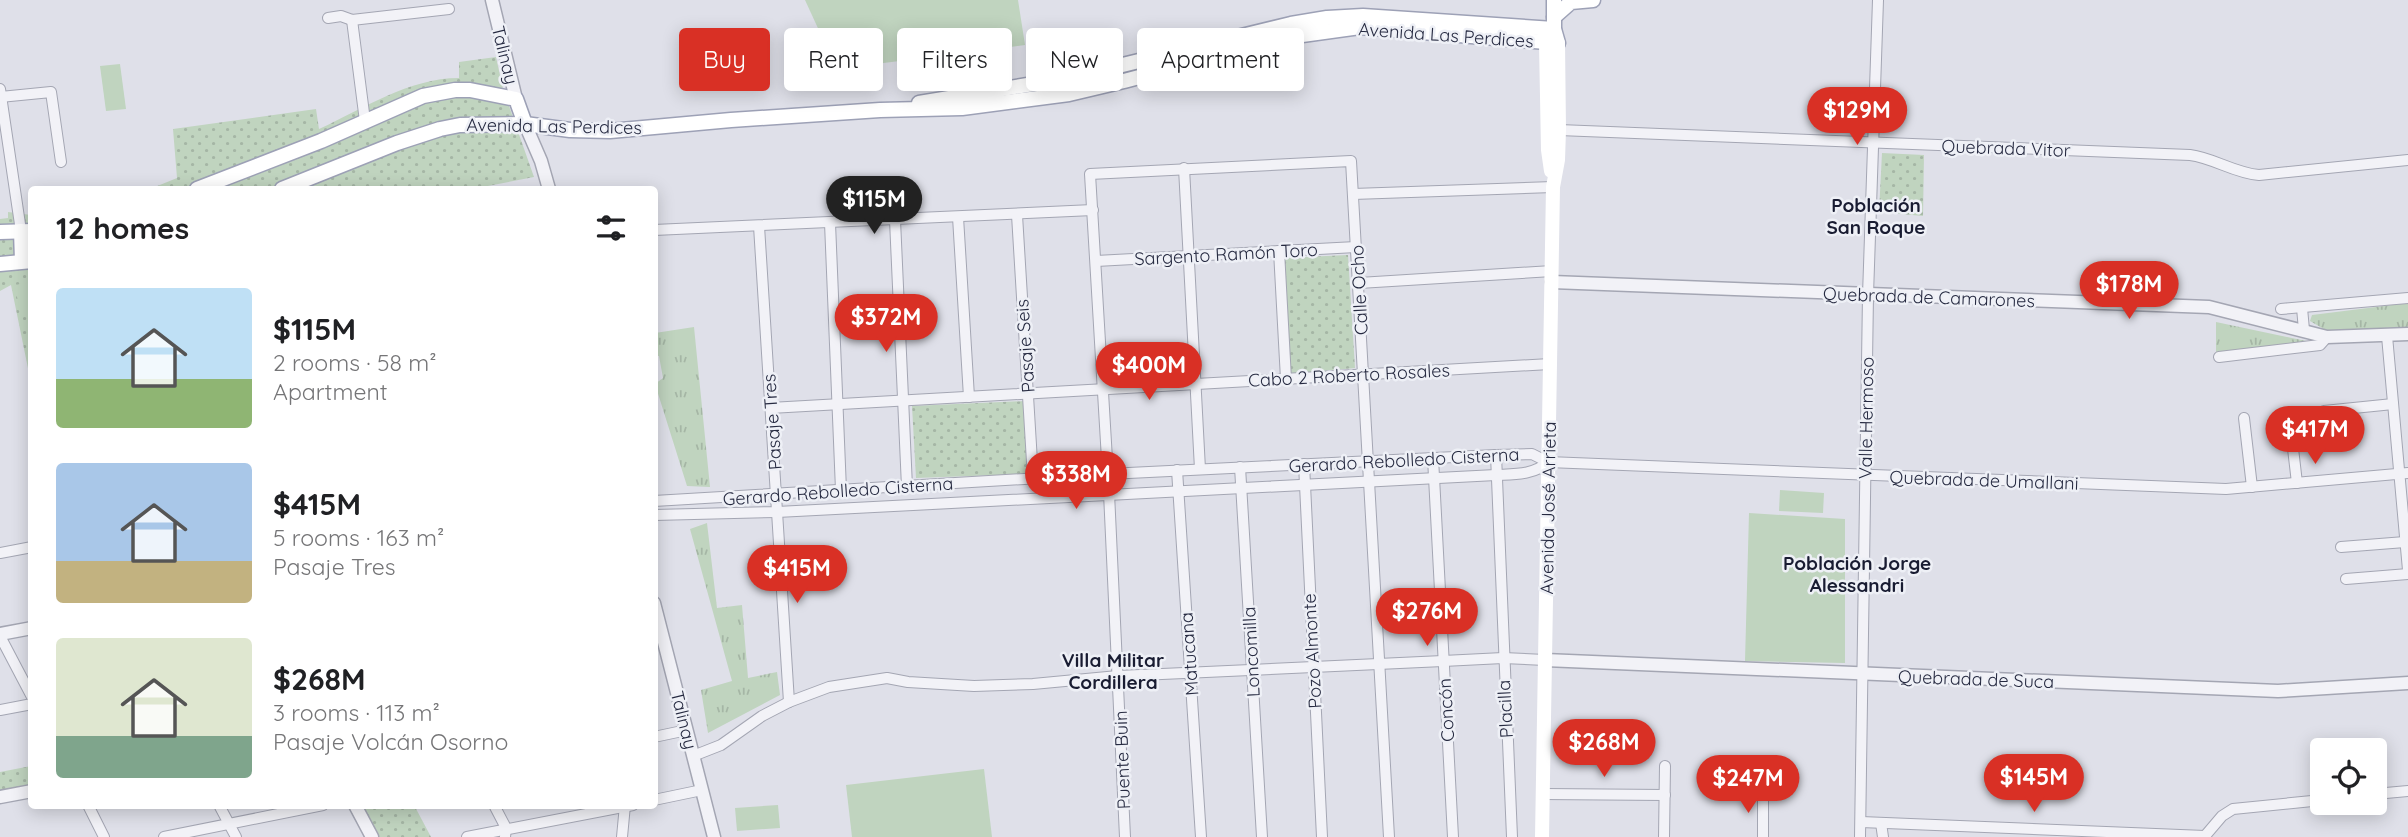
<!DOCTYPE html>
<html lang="en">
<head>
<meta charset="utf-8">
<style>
  body { margin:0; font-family:Quicksand,sans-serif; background:#f2f2f2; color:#202124; height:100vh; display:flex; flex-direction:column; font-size:26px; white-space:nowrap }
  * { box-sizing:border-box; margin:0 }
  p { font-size:23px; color:#757577 }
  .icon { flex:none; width:38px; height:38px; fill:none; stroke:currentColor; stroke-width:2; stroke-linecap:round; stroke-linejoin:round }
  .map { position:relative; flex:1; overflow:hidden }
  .side { position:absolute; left:28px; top:186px; width:630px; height:623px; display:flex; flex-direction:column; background:#fff; border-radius:7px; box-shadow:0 4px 18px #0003 }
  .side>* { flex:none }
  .banner { position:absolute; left:679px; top:28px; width:665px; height:63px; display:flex; gap:14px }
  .controls { position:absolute; left:2310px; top:738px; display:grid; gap:14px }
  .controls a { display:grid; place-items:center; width:77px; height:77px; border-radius:7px; background:#fff; box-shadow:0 4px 18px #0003; font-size:35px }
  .price { position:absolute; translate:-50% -60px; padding:0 16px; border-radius:24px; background:#d93025; color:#fff; font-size:23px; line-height:46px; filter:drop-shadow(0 2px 4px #0008) }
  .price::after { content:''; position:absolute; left:50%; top:42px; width:21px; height:16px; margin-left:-10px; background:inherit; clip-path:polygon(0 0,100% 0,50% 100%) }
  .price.active { background:#222; color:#fff }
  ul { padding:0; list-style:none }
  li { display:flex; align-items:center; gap:21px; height:175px; padding:0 28px }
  li span { display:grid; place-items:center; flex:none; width:196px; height:140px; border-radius:7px; color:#555 }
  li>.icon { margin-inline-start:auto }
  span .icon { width:84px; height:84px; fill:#fffc; stroke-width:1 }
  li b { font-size:30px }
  h2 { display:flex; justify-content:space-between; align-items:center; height:84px; padding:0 28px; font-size:30px }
  .tag { padding:0 24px; border-radius:7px; background:#fff; box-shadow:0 4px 18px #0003; font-size:24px; line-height:63px }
  .tag.active { background:#d93025; color:#fff }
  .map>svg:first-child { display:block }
</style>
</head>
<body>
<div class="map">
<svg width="2408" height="837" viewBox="0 0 2408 837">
  <defs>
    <pattern id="grass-tufts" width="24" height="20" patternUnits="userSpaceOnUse" patternTransform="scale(1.75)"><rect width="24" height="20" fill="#c0d4bf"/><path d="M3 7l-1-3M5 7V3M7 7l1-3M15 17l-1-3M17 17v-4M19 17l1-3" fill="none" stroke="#a5b6a5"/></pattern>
    <pattern id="park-dots" width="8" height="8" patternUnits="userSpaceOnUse" patternTransform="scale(1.75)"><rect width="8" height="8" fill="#c0d4bf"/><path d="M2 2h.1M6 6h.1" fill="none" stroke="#a5b6a5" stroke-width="1.8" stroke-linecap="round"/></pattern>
  </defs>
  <rect width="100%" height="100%" fill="#dfe0e9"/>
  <g fill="url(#grass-tufts)">
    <path d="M2408,303v28l-79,1 -19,-11 2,-6z"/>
    <path d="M2216,322l95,20 -95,12z"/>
    <path d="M694,327l16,160 -23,-1 -32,-102 8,-6 -4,-22h-4v-23z"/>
    <path d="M707,523l10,85 25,-3 6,73 29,-6 3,23 -72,38 -7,-43 31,-9 -42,-152z"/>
  </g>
  <g fill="url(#park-dots)">
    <path d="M496,57l7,32 31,88 -62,12h-322l27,-11 -4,-49 143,-20 3,20c44,-20 90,-51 140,-51v-16z"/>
    <path d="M1882,153l42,2 -1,61 -44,-4z"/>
    <path d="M8,212l23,3v168l-20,-98 -11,6v-72l8,-1z"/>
    <path d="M1348,255l7,113 -64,6 -8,-116z"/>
    <path d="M1025,401l3,73 -112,4 -4,-72z"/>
    <path d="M31,766v23l-31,7v-24z"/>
    <path d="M363,805h51l17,32h-52z"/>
  </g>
  <g fill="#c0d4bf">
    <path d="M805,0h213l7,45 -181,23 -11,-7z"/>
    <path d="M120,64l6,45 -20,2 -6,-45z"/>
    <path d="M31,282v23l-12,3 -4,-23z"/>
    <path d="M1780,490l44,3 -1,20 -44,-2z"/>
    <path d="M1749,513l96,6v144l-100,-2z"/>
    <path d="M984,769l8,68h-140l-6,-52z"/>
    <path d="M778,805l2,23 -43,3 -2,-23z"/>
  </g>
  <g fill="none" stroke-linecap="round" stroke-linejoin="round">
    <g stroke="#a4a6b3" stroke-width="12">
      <g id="minor">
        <path d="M328,18l13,-2 11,4 97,-11"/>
        <path d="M352,20l13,101"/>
        <path d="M0,89l21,142"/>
        <path d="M0,97l51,-5 10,70"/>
        <path d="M1559,130l631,25c24,3 44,18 69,20l149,-15"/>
        <path d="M1184,168l16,301"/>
        <path d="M1353,194l200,-7"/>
        <path d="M1017,215l16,263"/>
        <path d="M958,217l11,180"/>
        <path d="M895,220l12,267"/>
        <path d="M830,223l11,267"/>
        <path d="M759,226l30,476"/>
        <path d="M654,230l439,-20"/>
        <path d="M1279,251l7,128"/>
        <path d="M1096,261l260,-14"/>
        <path d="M1359,283l193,-12"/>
        <path d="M2302,308l2,22"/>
        <path d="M2281,309l127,-11"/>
        <path d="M2387,336l21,234"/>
        <path d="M2219,357l101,-12 7,-8"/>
        <path d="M770,408l780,-44"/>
        <path d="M2324,411l69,-7"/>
        <path d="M2289,414l8,69"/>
        <path d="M2244,418l8,69"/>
        <path d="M1496,455l16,382"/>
        <path d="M1433,458l20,379"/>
        <path d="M1548,462l678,27 182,-16"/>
        <path d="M1304,464l18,373"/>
        <path d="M1240,467l22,370"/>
        <path d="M1177,470l24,367"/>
        <path d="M654,501l454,-27 388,-19 36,-1 16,8"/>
        <path d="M654,515l123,-3 719,-37c19,-1 38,0 52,-13"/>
        <path d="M2341,547l64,-5"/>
        <path d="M0,553l32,-6"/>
        <path d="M2346,579l62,-5"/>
        <path d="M0,636l32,61"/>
        <path d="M0,710l32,-6"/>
        <path d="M654,737l33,-7"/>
        <path d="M693,756l28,-11 41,-29 27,-14 40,-15 58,-9 21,4 66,4 59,-2 85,-8 325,-15 60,-3 42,2"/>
        <path d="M1543,794l122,1"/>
        <path d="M2375,794l33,-3"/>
        <path d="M654,800l48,-10"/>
        <path d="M88,805l16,32"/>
        <path d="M219,805l17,32"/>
        <path d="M494,805l12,23 -1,9"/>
        <path d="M1861,822l344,14"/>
        <path d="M1881,823l2,14"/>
        <path d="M2205,836l17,-20 11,-7 89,-9"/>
        <path d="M164,837l159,-32"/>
        <path d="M467,837l166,-32"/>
        <path d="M622,837l3,-32"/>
        <path d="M1125,837l-16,-344 -19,-319 261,-13 38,676"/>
        <path d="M1664,837l1,-71"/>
        <path d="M1763,837v-45"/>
        <path d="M1860,837l8,-542 10,-295"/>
      </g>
    </g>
    <g stroke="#a4a6b3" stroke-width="15">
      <g id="tertiary">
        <path d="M492,0l24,99"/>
        <path d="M525,124l16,37 8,28"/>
        <path d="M1552,282l657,25 118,30 81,-3"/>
        <path d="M654,603l60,234"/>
        <path d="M0,634l32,-6"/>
        <path d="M1545,660l733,31 130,-8"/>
        <path d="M0,797l32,-6"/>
        <path d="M355,805l17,32"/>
      </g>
    </g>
    <g stroke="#9da1b6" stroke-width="17">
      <g id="primary">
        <path d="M1554,17l17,-15 22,-2"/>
        <path d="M919,103l150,-25 222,-54 36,-6 36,-2 191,13"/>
        <path d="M197,189l124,-48 102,-45 32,-6h15l46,9 9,25"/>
        <path d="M282,189l115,-46 43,-14 20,-4 65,-1 45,6 40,1 121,-11 149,-10 82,-2 107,-14 55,-13 171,-45 65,-9 198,16 -4,-14v-29"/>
        <path d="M21,231l1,30"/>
        <path d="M0,232l32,-1"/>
        <path d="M0,264l32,-3"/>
      </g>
    </g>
    <use href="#minor" stroke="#f2f2f7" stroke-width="10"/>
    <use href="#tertiary" stroke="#f2f2f7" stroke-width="12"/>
    <g stroke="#fff" stroke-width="14">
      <path d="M1551,171l-3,-21 -2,-107 6,-11"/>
      <path d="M1542,837l11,-650 5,-27 1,-30 -1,-87"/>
    </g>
    <use href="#primary" stroke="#fff" stroke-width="14"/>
  </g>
  <g text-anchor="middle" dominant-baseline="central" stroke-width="5" stroke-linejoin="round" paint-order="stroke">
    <g font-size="18" fill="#262a41" stroke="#eef0f6">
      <text transform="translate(1446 35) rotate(4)">Avenida Las Perdices</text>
      <text transform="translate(505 55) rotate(76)">Talinay</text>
      <text transform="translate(554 126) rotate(1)">Avenida Las Perdices</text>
      <text transform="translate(2006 148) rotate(2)">Quebrada Vitor</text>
      <text transform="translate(1226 254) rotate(-3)">Sargento Ramón Toro</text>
      <text transform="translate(1359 290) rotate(-93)">Calle Ocho</text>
      <text transform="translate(1929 297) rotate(2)">Quebrada de Camarones</text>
      <text transform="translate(1025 346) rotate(-94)">Pasaje Seis</text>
      <text transform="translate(1349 375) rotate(-3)">Cabo 2 Roberto Rosales</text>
      <text transform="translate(1866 418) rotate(-89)">Valle Hermoso</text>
      <text transform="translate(772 422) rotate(-94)">Pasaje Tres</text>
      <text transform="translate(1404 460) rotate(-3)">Gerardo Rebolledo Cisterna</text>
      <text transform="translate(1984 480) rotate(2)">Quebrada de Umallani</text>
      <text transform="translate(838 491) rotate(-4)">Gerardo Rebolledo Cisterna</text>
      <text transform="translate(1548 508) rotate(-89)">Avenida José Arrieta</text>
      <text transform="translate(1312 651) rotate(-93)">Pozo Almonte</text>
      <text transform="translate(1251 652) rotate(-93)">Loncomilla</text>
      <text transform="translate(1189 654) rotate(-94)">Matucana</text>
      <text transform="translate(1976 679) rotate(2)">Quebrada de Suca</text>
      <text transform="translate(1505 709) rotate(-93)">Placilla</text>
      <text transform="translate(1446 710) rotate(-93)">Concón</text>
      <text transform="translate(684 720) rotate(76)">Talinay</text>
      <text transform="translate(1122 760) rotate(-92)">Puente Buin</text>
    </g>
    <g font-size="19" font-weight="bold" fill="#191c32" stroke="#eef0f6">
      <text x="1876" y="205">Población<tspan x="1876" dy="22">San Roque</tspan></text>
      <text x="1857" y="563">Población Jorge<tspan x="1857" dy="22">Alessandri</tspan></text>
      <text x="1113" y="660">Villa Militar<tspan x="1113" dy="22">Cordillera</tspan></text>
    </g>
  </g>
</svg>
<div class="controls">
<a><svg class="icon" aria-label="locate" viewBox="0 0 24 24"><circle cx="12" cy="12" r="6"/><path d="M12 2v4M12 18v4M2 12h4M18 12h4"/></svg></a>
</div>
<b class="price" style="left:1857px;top:147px">$129M</b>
<b class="price active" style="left:874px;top:236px">$115M</b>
<b class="price" style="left:2129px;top:321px">$178M</b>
<b class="price" style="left:886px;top:354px">$372M</b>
<b class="price" style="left:1149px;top:402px">$400M</b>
<b class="price" style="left:2315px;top:466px">$417M</b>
<b class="price" style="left:1076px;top:511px">$338M</b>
<b class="price" style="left:797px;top:605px">$415M</b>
<b class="price" style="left:1427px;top:648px">$276M</b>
<b class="price" style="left:1604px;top:779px">$268M</b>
<b class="price" style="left:2034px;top:814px">$145M</b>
<b class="price" style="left:1748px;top:815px">$247M</b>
<div class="banner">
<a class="tag active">Buy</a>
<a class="tag">Rent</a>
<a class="tag">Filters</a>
<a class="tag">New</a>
<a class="tag">Apartment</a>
</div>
<section class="side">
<h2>12 homes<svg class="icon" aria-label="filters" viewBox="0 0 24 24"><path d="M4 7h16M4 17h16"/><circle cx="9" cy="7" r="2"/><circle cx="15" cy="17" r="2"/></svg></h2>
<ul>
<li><span style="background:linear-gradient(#bfe0f5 65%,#8fb573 0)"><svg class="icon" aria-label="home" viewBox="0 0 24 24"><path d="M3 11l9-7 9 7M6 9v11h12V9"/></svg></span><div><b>$115M</b><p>2 rooms · 58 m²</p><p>Apartment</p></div></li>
<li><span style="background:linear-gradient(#a9c7e8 70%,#c2b280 0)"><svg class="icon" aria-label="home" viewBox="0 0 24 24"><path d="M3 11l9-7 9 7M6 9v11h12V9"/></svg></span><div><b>$415M</b><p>5 rooms · 163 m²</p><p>Pasaje Tres</p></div></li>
<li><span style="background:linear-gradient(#dfe7d0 70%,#7fa58c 0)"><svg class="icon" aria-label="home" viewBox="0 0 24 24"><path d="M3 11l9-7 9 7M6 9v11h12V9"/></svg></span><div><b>$268M</b><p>3 rooms · 113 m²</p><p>Pasaje Volcán Osorno</p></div></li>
</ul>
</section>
</div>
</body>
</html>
